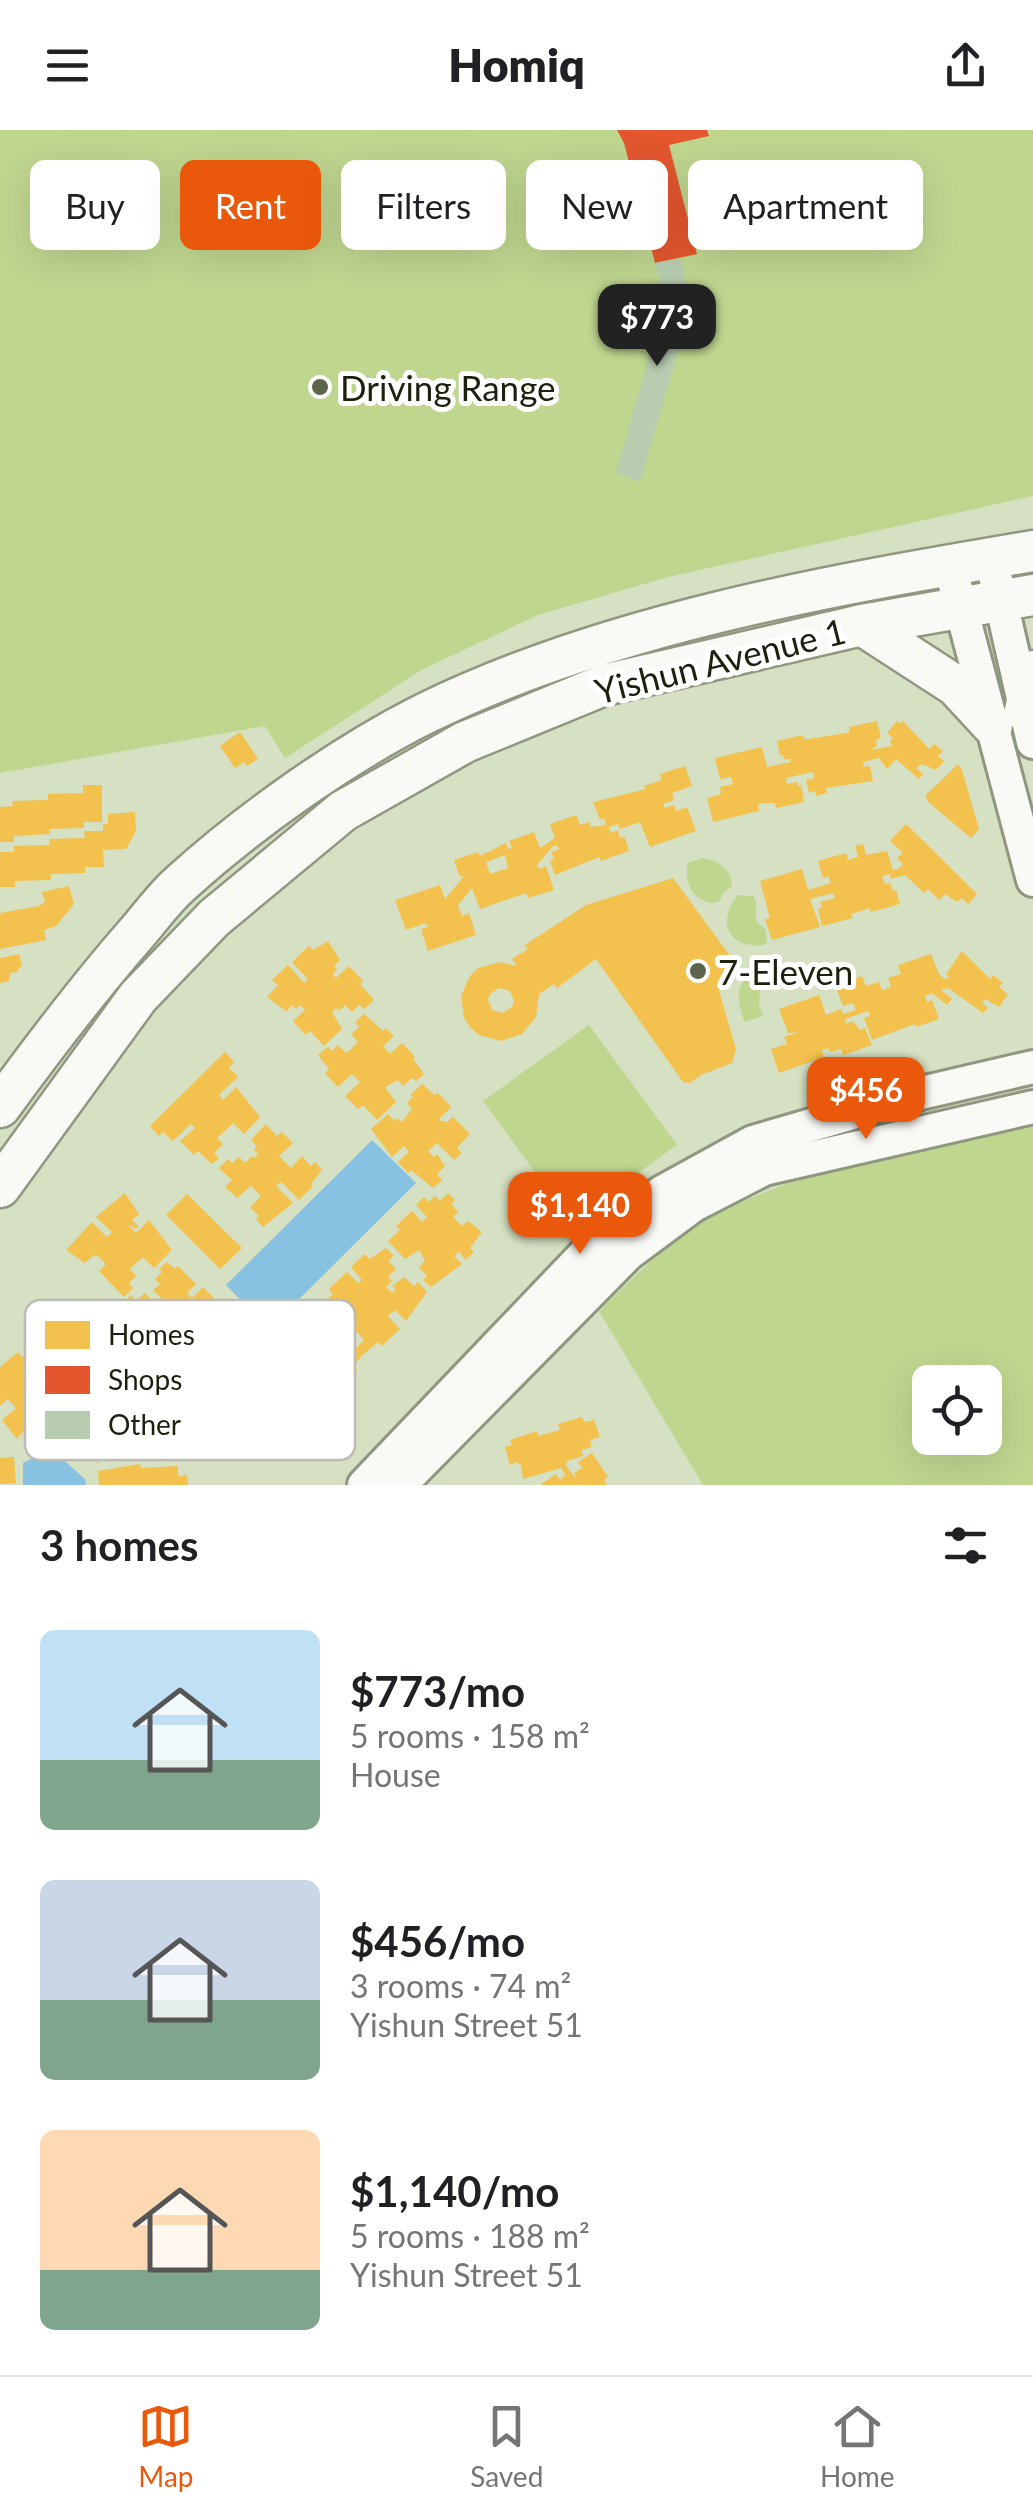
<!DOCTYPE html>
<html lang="en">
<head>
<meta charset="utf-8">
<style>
  body { margin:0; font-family:Lato,sans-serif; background:#f2f2f2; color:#202124; height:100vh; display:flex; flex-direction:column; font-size:38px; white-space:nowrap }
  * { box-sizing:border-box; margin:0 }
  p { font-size:32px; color:#757577 }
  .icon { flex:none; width:55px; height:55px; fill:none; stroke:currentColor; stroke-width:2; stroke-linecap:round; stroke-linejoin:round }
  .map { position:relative; height:1355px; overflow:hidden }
  .sheet { display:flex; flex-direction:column; background:#fff; flex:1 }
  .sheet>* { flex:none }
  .top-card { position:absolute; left:30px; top:30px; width:975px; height:90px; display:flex; gap:20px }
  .controls { position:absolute; left:912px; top:1235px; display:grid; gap:20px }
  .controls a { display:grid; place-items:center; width:90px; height:90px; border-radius:15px; background:#fff; box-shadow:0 10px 40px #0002; font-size:50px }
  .price { position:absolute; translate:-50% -85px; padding:0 22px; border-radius:20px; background:#ea580c; color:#fff; font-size:32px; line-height:65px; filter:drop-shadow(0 2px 5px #0008) }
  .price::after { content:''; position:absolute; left:50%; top:60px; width:30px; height:22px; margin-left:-15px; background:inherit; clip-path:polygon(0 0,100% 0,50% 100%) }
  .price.on { background:#222; color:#fff }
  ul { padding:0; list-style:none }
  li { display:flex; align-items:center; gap:30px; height:250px; padding:0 40px }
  li span { display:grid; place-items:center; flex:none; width:280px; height:200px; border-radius:15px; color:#555 }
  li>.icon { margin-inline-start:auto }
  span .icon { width:120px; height:120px; fill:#fffc; stroke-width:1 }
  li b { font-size:42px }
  h2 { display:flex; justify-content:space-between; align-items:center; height:120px; padding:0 40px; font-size:42px }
  .pill { padding:0 35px; border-radius:15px; background:#fff; box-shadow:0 10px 40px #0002; font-size:35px; line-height:90px }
  .pill.on { background:#ea580c; color:#fff }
  header { display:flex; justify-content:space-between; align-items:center; height:130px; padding:0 40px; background:#fff; font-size:45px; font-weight:800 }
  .dock { display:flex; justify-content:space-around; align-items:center; height:140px; border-top:2px solid #e0e0e0; background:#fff; font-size:28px; color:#757577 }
  .dock a { display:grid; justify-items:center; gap:5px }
  .dock .on { color:#ea580c }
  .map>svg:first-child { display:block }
</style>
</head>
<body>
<header><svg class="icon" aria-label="menu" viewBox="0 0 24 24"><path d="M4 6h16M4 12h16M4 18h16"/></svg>Homiq<svg class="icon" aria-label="share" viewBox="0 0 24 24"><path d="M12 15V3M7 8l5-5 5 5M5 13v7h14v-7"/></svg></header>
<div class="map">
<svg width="1033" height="1355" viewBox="0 0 1033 1355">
  <rect width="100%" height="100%" fill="#d6e0c2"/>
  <g fill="#bfd68f" fill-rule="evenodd">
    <path d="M0,0h1033v366l-365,81 -130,38 -115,54 -138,89 -20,-32 -265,47z"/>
    <path d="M703,728c17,4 28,11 29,29l-9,6 -3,8 -8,2c-20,-3 -28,-21 -24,-40z"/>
    <path d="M738,765l15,1 3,4v21l10,9 1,11 -3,4c-36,4 -48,-23 -26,-50z"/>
    <path d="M761,844l-2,30 4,12 -19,6c-6,-23 -13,-43 17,-48z"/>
    <path d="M589,895l88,120 -106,76 -88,-120z"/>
    <path d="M1033,989v366h-330l-104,-174 92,-89 130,-52zM930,1252h55v56h-55z"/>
  </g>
  <g fill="#88c2e3">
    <path d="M372,1010l44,43 -147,146 -43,-44z"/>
    <path d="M51,1319l34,30 1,6h-63v-22z"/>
  </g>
  <g fill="#f2c14e" fill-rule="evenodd">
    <path d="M902,590l27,29 5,-5 9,7 -5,5 6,5 -8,9 -14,-6 -6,4 7,6 -4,5 -23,-20 -9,10 -8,-11 -16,4 1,5 6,-1 3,15 -47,7 1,5 -11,3 -1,-5 -6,2 -3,-13 8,-2 -1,-6 -27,6 1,6 10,-2 1,4 3,-1 3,17 -28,6 -1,-5h-12l-5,2 1,6 -46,11 -6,-24 14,-4 -1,-7 13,-3 -2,-7 -11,2 -5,-21 47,-11 5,20 24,-5 -1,-3h-6l-1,-4h-3l-3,-14 26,-6 1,4h4l32,-5 10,-2 -1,-5 28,-6 4,17 -5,2 1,6 -6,4 21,-4 -2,-4 3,-4 -6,-5 10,-12 3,3z"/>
    <path d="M240,602l18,27 -11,7 -3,-4 -9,6 -15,-22z"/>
    <path d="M957,635l4,2 18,62 -8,9 -44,-37 -1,-6z"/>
    <path d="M685,636l7,20 -20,7 2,7 -11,4 2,4 9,-3 2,6 11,-4 9,24 -46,16 -10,-25 -20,7 -2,-5 -9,3 2,6 7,-3 2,8 5,-1 4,14 -28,10 -2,-4 -44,18 -5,-14 4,-2 -3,-7 8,-3 -2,-4 -5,2 -15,18 2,4 7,-3 8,24 -26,8 -2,-5 -46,16 -8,-21 -14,17 4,11 7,-3 7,22 -48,16 -7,-22 7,-2 -2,-4 -20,7 -11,-30 45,-15 5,14 20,-24 -5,2 -6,-17 24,-8 2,4 26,-13 2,6 4,-1 -3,-7 25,-9 6,16 15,-10 -5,-14 26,-9 4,10 9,-3 2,5 15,-2 -2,-7 -4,2 -7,-18 53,-13 -2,-3 18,-6 -2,-6zM505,725l3,13 -18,6 -4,-12z"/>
    <path d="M83,655h19v37h-18v6l-35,1 1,5 -36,2v6h-14v-35l13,-1 -1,-5 36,-1v-6l35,-1z"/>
    <path d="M135,682l1,19 -10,18 -23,1 1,17h-19v6l-34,1v6l-36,1v6h-15v-35h14v-6l36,-1 -1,-6 36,-1 -1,-7h19v-7h5v-10z"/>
    <path d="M906,694l71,70 -9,10 -6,-6 -5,4 -12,-8 -6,6 -11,-11 -4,4 -19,-18 -14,4 -1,-5 -8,2 3,8 5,-1 3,8 3,-1 4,14 -29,8 -1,-4 -19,6 2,4 -31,8 -4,-17 4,-1 -2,-6 15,-4 -2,-5 -23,6 10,28 -48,13 -7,-21 5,-1 -10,-37 42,-12 6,21 23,-7 -3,-7 -5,2 -5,-17 28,-8 2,7 10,-3 -3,-11 8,-2 3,11 21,-4 6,19 5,-1 5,-5 -6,-6 6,-5 -13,-12z"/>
    <path d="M673,748l66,90 -15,8 -5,15 17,58 -4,14 -31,12 -11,8 -7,-1 -87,-123 -39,29 -3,-4 -15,10 -3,23 -14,17 -21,7 -22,-6 -9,-8 -6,-9 -3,-22 9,-20 8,-8 22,-6 17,4 -5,-7 16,-10 -3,-4 61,-40zM499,858l11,3 4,10 -2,6 -9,6 -11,-3 -4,-10 2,-6z"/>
    <path d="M69,756l5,18 -18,22 -12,4 2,10 -46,9v-36l39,-7 6,-4 -3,-10z"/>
    <path d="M328,811l12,19 -6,6 3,3 -4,6 3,3 13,-12 14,15 -3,3 14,16 -10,9 -5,-4 -7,7 -7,-7 -6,6 -3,-3 -4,4 10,17 -18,17 -14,-15 -4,4 -13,-14 12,-11 -4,-5 -5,4 -3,-4 -7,6 -19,-14 11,-12 -6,-5 16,-15 16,18 4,-4 -16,-17 17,-16 4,4z"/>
    <path d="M962,821l28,28 3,-4 10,8 -4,4 9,7 -9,13 -14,-8 -3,4 6,5 -5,5 -35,-25 -7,2 11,9 -5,6 -15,-12 -7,3 2,6 5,-2 7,19 -23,8 -1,-3 -43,16 -8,-22 6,-2 -2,-5 -23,8 1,5 7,-3 7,9 5,-2 7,17 -29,10 -2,-6 -11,3 -2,-4 -6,2 2,7 -45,16 -8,-24 16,-5 -3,-7 15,-5 -11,1 -9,-24 40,-14 7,20 15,-6 2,5 13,-4 -3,-7 -10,3 -8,-21 27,-9 4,10 13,-4 3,8 9,-3 -3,-9 13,-4 -3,-9 33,-11 8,20 6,5 5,-1 -4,-4z"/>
    <path d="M19,824l3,10 -5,8 -7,1 -1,8 -9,2v-25z"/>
    <path d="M364,884l19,17 3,-3 8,8 -11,10 7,8 12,-11 13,14 -2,2 11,15 -8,7 -4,-3 -9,8 -5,-6 -13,7 11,15 -19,18 -14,-15 -5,4 -13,-13 15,-14 -8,-8 -14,13 -13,-14 4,-4 -11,-14 10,-8 4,4 6,-6 8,8 6,-5 6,-6 -7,-8 8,-7 -4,-5z"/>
    <path d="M225,922l9,10 -5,6 9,9 -19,18 4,5 13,-13 24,30 -16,17 -11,-11 -16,15 6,6 -9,9 5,5 -7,6 -14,-13 -4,4 -14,-14 15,-13 -4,-4 -18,17 -10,-9 -4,4 -9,-10z"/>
    <path d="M422,954l13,11 3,-2 13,14 -13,13 9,2 6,-5 17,17 -13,14 5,5 -8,7 -17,-17 -9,8 6,6 3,-3 8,12 -8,8 5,6 -9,8 -22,-18 -3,3 -10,-11 11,-10 -5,-6 -12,11 -21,-28 17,-15 7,7 3,-3 4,4 10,-13 -5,-6 6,-6 -3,-2z"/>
    <path d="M266,994l11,12 5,-4 11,11 -14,13 12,12 11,-12 9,10 4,-4 7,8 -11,14 2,2 -14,14 -18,-18 -5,4 17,17 -30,24 -7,-8 3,-3 -9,-9 11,-11 -10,-10 -14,12 -12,-11 7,-7 -13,-12 9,-9 4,4 7,-6 6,6 7,-7 3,2 3,-4 -4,-4 3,-4 -6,-6z"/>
    <path d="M125,1063l14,21 -7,6 6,6 -2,3 -8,-5 8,9 13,-13 23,30 -18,18 -11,-11 -5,4 -8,8 6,7 -7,7 4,5 -9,9 -25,-26 7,-7 -7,-7 -5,-2 -9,8 -19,-13 26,-28 15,15 5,-5 -16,-15z"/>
    <path d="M448,1063l7,7 -4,4 7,8 -5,5 9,9 6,-5 14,11 -12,16 4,4 -8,8 -7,-8 -5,4 8,8 -31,23 -8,-7 4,-4 -8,-9 6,-6 -6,-11 -14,9 -17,-18 12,-11 -4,-4 16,-15 10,11 5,-5 -11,-12 8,-8 5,5 6,-6 5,5z"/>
    <path d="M187,1064l55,54 -22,21 -54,-54z"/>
    <path d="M386,1118l8,8 -6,5 8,8 -8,8 4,4 -6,6 6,6 4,-4 -4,-3 12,-9 10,9 4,-4 9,10 -21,29 -11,-11 -7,6 12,13 -18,17 -4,-4 -17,14 -7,10 4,4 -15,13 -13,-13 -4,4 11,11 -7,7 -4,-4 -16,11 -13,-17 7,-6 -6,-6 -7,7 -18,-16 10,-16 -3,-4 7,-7 9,9 4,-4 -11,-11 14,-14 4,4 15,-14 11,-10 -4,-5 18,-17 11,11 4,-3 -11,-13 14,-13 5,5zM352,1184l5,9 -5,4 12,13 -8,8 -10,-9 -6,6 -5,-6 -4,4 -3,-3 7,-6 -4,-4z"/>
    <path d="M167,1132l8,7 3,-3 18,18 -9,9 5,5 11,-11 15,15 -3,3 13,14 -18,17 -12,-13 -6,5 3,3 -7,7 7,6 -9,9 4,4 -9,8 -14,-12 -5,4 -15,-15 15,-14 -6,-6 -14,14 -10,-11 5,-4 -14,-18 8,-8 5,6 9,-8 7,7 3,-2 6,10 5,-5 -13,-13 7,-6 -5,-5 7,-7 -3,-3z"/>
    <path d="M43,1200l20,21 -26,23 16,18 10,-8 15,17 8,-7 -14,-17 16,-18 4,5 -3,2 12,12 2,-2 34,43 3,-2 4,5 -13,12 -4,-5 -5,5 -11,-12 -8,7 11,12 -5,5 4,4 -15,13 -7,-8 4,-3 -35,-35 2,-2 -9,-10 -5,4 3,3 -22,19 -3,-3 -9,11 -15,-19 14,-12 -8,-9 -8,7v-39l18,-15 4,5 16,-14 -4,-4z"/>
    <path d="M582,1287l2,5 10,-2 6,17 -10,3 2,7 -11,3 2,6 -16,5 -1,5 11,14 -3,-7 8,-5 -4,-6 14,-9 16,24 -4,3 3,5h-67l16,-11 4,6 6,-5 -5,-7 -38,11 -2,-14 -4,-3 -7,3 -5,-18 7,-2 -2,-5 27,-9 1,5 22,-6 -2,-6z"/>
    <path d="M14,1327l2,26 -16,1v-26z"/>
    <path d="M140,1334l1,4 37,-2v10l9,-1 1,10h-89l-1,-14z"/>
  </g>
  <path fill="#e4572e" d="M617,0h90l2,6 -40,9 28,109 -42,9 -31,-120z"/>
  <path fill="#b8cdaf" d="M680,128l12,45 -52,179 -24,-9 49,-172 -10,-38z"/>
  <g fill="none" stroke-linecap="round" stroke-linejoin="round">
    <g stroke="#909780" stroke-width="38">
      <g id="minor">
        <path d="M991,428l42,184"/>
        <path d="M950,436l83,314"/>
        <path d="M364,1355l240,-251 58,-42 91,-50 168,-49 112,-26"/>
        <path d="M400,1355l228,-231 66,-49 70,-36 269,-62"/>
      </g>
    </g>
    <g stroke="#909780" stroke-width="45">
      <g id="major">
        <path d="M862,495l94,61 36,39"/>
        <path d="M1025,581l8,-40"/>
        <path d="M0,977c43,-59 87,-117 135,-172 15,-17 29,-37 45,-51 67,-61 161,-128 242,-169 184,-91 409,-130 611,-164"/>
        <path d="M0,1057l138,-190 76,-79 129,-107 122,-69 139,-57 258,-60 171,-30"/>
      </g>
    </g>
    <use href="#minor" stroke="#f9faf6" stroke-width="32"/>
    <use href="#major" stroke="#f9faf6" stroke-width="40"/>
  </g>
  <g fill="#5c644c" stroke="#fff" stroke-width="4">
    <circle cx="320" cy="257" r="10"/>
    <circle cx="698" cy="841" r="10"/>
  </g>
  <g text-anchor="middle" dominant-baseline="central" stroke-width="10" stroke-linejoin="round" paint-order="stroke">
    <g font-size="35" fill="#1b210c" stroke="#fff" text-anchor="start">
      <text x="340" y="257">Driving Range</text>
      <text x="718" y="841">7-Eleven</text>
    </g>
    <g font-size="35" fill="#1b210c" stroke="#fff">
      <text transform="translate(720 530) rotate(-14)">Yishun Avenue 1</text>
    </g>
  </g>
  <rect x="25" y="1170" width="330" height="160" rx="15" fill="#fff" stroke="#bbbcb6" stroke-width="2.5"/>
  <rect x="45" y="1191" width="45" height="28" fill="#f2c14e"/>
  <rect x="45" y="1236" width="45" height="28" fill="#e4572e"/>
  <rect x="45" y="1281" width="45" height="28" fill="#b8cdaf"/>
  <g font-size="28" fill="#1b210c">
    <text x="108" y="1215">Homes</text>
    <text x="108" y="1260">Shops</text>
    <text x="108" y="1305">Other</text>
  </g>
</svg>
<div class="controls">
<a><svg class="icon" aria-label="locate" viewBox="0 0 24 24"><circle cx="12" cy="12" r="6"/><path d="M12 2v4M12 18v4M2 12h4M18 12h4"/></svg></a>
</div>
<b class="price on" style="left:657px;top:239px">$773</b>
<b class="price" style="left:866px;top:1012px">$456</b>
<b class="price" style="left:580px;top:1127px">$1,140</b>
<div class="top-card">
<a class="pill">Buy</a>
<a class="pill on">Rent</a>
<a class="pill">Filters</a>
<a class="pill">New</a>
<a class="pill">Apartment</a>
</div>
</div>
<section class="sheet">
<h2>3 homes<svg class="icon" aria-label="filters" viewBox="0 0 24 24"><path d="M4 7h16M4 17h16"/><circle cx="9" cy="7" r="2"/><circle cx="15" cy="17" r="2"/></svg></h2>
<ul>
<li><span style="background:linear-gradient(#bfe0f5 65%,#7fa58c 0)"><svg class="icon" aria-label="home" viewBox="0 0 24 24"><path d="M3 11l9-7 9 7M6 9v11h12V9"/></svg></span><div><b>$773/mo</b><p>5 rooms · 158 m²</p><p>House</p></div></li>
<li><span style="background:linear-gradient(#c9d6e8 60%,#7fa58c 0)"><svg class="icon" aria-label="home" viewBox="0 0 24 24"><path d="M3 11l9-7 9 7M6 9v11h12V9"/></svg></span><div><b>$456/mo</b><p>3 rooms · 74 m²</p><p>Yishun Street 51</p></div></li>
<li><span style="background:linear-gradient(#ffd9b3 70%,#7fa58c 0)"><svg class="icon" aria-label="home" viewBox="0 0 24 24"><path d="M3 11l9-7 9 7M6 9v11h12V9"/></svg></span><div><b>$1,140/mo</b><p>5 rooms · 188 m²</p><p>Yishun Street 51</p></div></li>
</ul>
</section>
<nav class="dock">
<a class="on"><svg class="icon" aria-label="map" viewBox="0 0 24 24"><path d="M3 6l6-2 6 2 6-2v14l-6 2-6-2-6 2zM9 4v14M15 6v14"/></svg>Map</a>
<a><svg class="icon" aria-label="saved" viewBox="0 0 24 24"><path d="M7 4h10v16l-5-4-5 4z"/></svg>Saved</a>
<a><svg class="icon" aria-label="home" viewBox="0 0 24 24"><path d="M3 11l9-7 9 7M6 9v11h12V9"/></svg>Home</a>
</nav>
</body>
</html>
